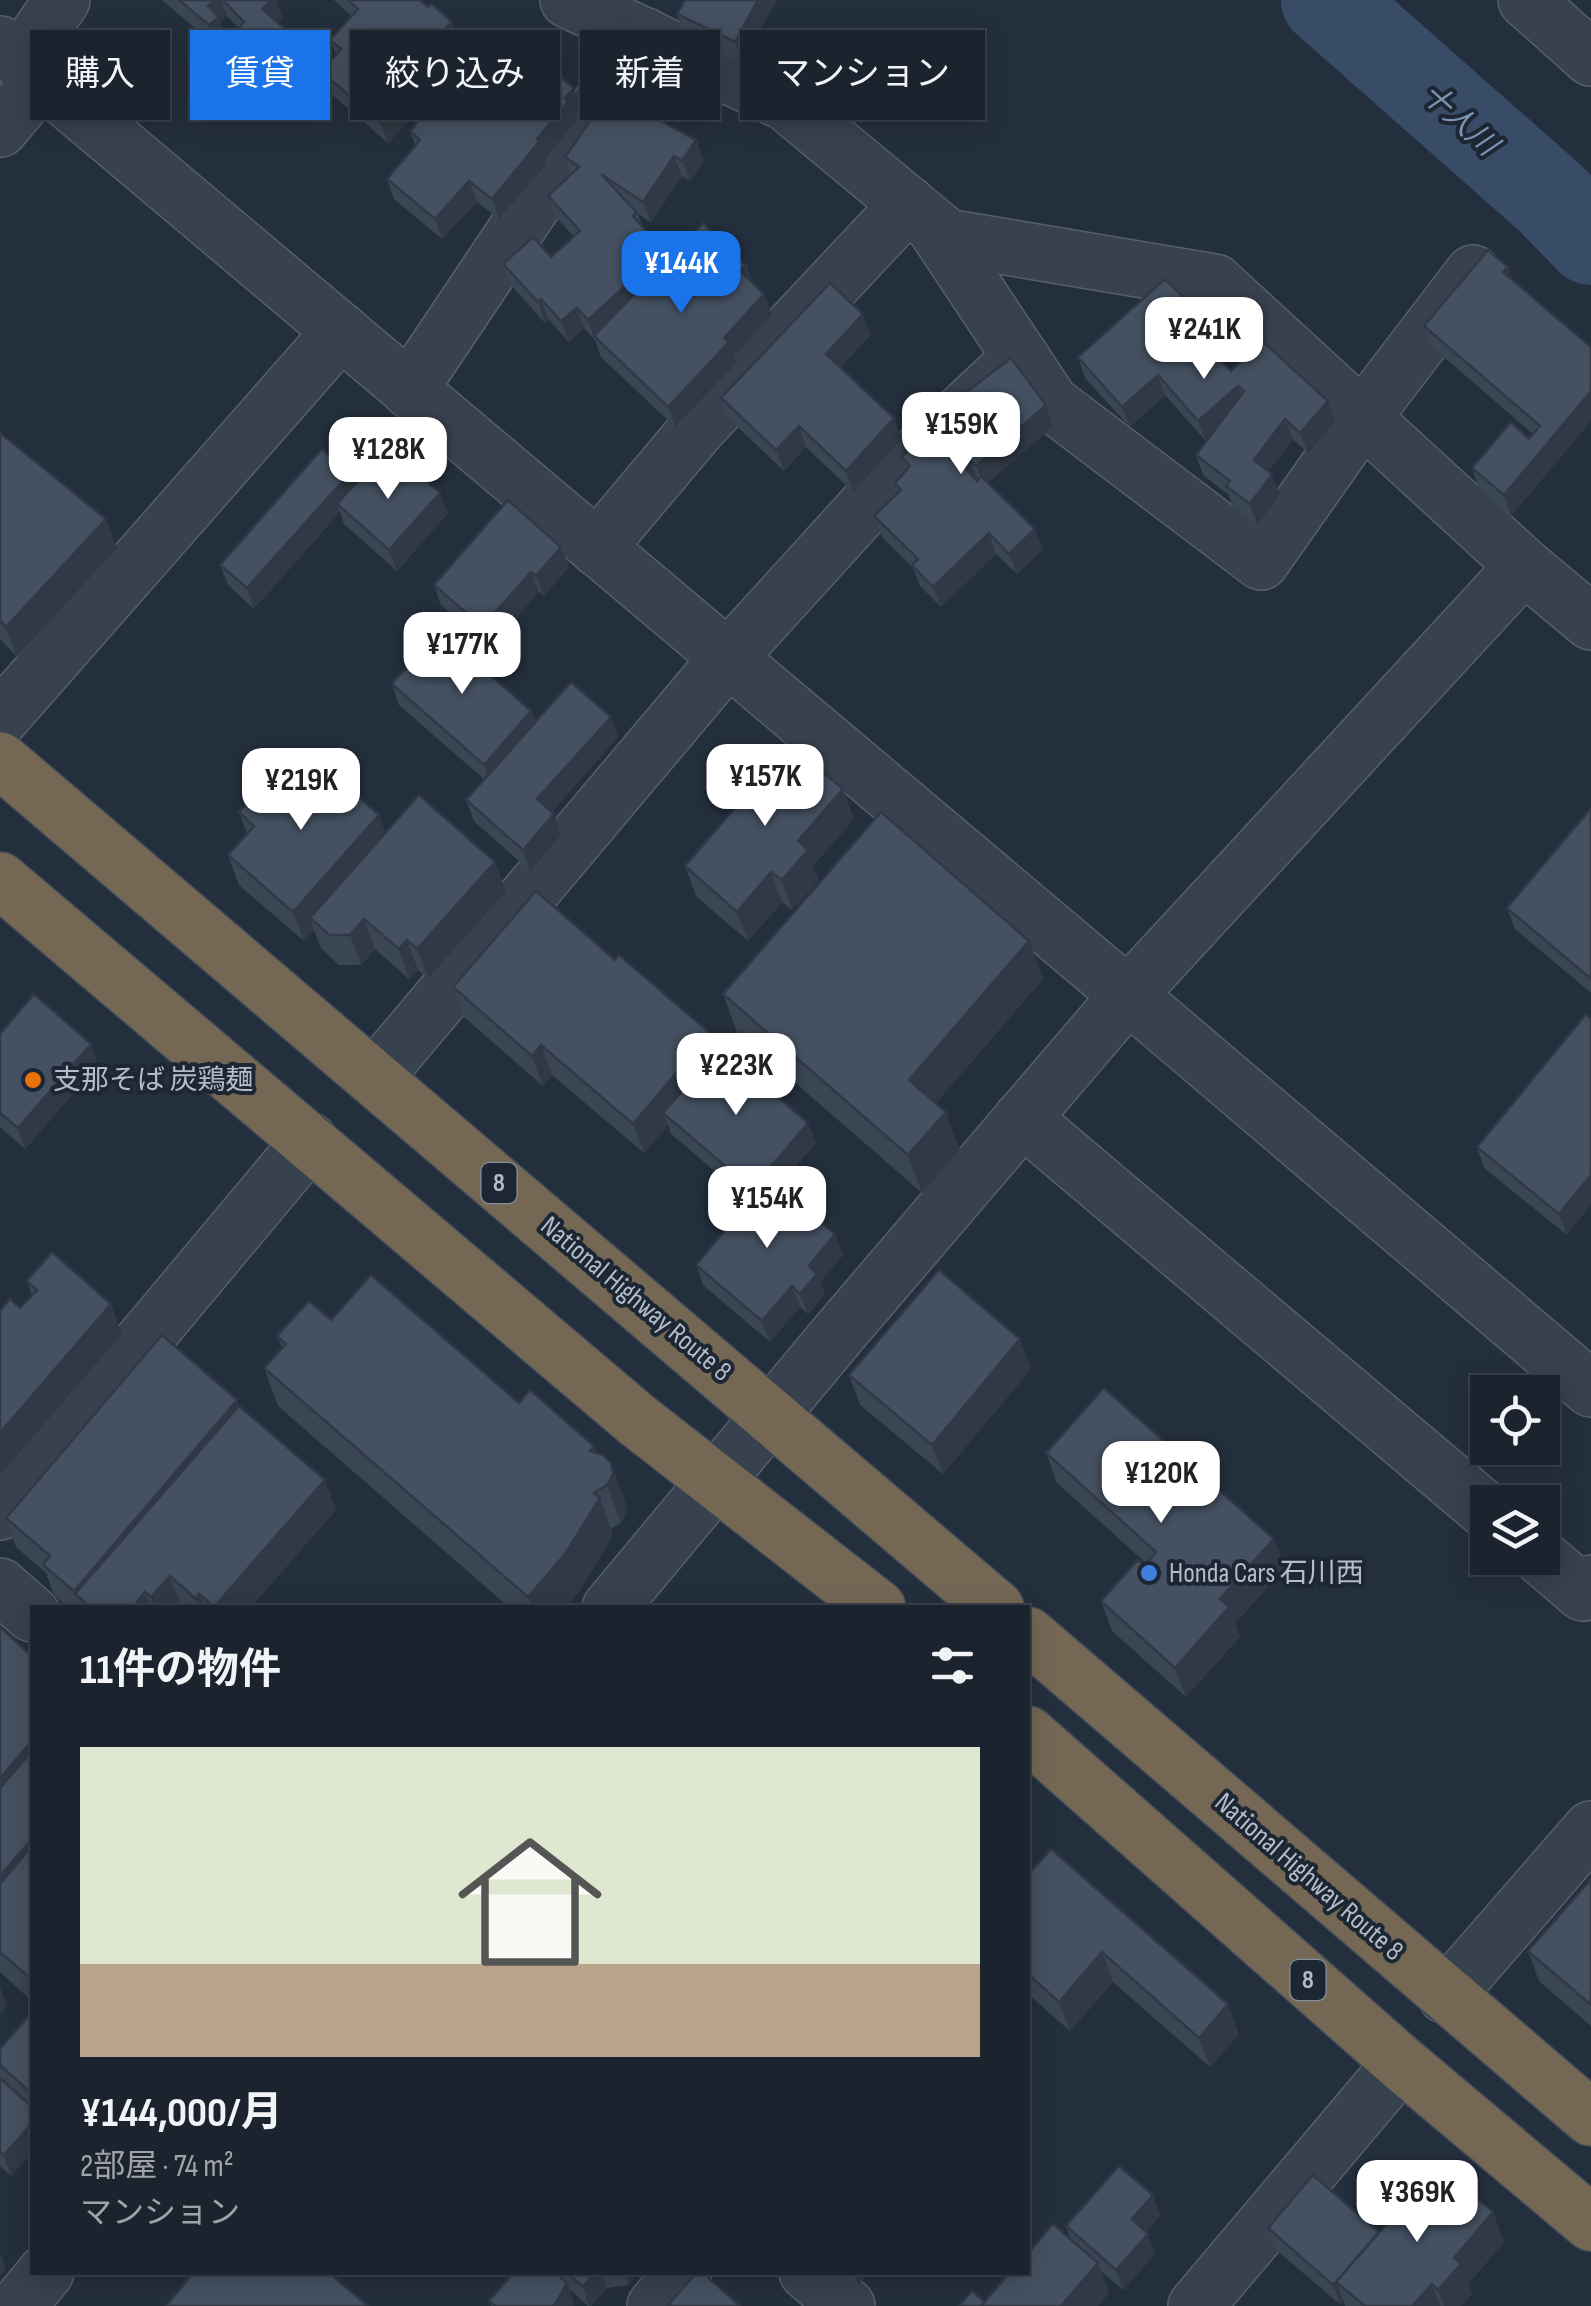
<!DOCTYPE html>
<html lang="ja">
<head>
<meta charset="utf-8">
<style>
  body { margin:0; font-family:"Sofia Sans Condensed","Noto Sans JP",sans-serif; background:#242b36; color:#f1f3f6; height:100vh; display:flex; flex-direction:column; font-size:38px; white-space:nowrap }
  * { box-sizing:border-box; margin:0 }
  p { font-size:32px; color:#a0a4aa }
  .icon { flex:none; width:55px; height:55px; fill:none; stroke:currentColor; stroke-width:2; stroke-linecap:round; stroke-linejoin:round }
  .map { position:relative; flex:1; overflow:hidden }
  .sheet { position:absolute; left:30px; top:1605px; width:1000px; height:670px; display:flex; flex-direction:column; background:#1b232e; border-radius:0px; box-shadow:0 5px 25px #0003,0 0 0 2px #39404a }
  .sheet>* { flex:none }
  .hud { position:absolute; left:30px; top:30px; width:1000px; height:90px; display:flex; gap:20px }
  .tools { position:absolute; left:1470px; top:1375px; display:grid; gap:20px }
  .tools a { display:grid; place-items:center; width:90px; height:90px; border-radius:0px; background:#1b232e; box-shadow:0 5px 25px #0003,0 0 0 2px #39404a; font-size:50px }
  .price { position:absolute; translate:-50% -85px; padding:0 22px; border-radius:20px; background:#fff; color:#222; font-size:32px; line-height:65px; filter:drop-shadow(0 2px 5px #0008) }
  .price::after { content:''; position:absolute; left:50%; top:60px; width:30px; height:22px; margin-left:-15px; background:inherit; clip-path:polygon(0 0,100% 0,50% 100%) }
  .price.selected { background:#1a73e8; color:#fff }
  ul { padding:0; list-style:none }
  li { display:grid; align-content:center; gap:20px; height:530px; padding:0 50px }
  li span { display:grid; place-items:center; height:310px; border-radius:0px; color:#555 }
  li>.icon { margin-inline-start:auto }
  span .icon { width:180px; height:180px; fill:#fffc; stroke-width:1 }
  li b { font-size:42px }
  h2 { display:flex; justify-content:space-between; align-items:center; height:120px; padding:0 50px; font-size:42px }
  .pill { padding:0 35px; border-radius:0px; background:#1b232e; box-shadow:0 5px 25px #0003,0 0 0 2px #39404a; font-size:35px; line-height:90px }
  .pill.selected { background:#1a73e8; color:#fff }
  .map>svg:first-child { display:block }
</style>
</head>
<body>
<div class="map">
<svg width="1591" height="2306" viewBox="0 0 1591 2306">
  <rect width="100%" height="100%" fill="#242f3e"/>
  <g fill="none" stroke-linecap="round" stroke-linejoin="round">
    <path stroke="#394c67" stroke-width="90" d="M1326,0l223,197 42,43"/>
    <g stroke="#565f6c" stroke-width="58">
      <g id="minor">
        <path d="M568,0l218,103 161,134 268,45 309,284"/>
        <path d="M1526,0l65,58"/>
        <path d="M0,44l1128,951 396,-429 67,56"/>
        <path d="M21,60l41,-60"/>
        <path d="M0,129l42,-50"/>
        <path d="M935,228l116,175 210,159 102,-145 110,-144"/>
        <path d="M409,390l237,-354"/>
        <path d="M597,548l100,-119 211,-225"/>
        <path d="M0,719l341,-388"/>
        <path d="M374,1078l353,-419 160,-176 134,-126"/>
        <path d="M1022,1118l466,394"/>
        <path d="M0,1512l310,-371"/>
        <path d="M1542,1558l41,35 8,-10"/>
        <path d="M0,1586l32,28"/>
        <path d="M610,1608l229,-275 289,-338 463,394"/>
        <path d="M1446,1996l145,-167"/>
        <path d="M807,2272l40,34"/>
        <path d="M18,2306l28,-34"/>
        <path d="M655,2306l29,-34"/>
        <path d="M1196,2306l205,-243"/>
      </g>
    </g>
    <g stroke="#434c59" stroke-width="58">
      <g id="highway">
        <path d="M0,760l996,848"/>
        <path d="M0,880l637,540 241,188"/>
        <path d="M1028,1635l563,483"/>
        <path d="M1028,1734l373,329 190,160"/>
      </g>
    </g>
    <use href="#minor" stroke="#38414e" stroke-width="55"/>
    <use href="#highway" stroke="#746855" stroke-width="55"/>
  </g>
  <g fill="#3b4654">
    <path d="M162,0h117l-2,2 6,16 -6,5 32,26 7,21 -31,36 -51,-43 -7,-20 12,-14 -12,-13 -7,6 6,16 -10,8z"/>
    <path d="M334,0h86l8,7 24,15 12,37 -76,84 -59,-51 -8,-21 15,-17 -6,-14 21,-24z"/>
    <path d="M685,0h92l-35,63 -58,-28 -7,-21z"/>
    <path d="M574,88l7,21 -7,8 2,4 -31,38 2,4 -48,56 -22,-17 -35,37 -48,-40 -7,-20 28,-34 -5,-14 102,-32z"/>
    <path d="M615,117l81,23 8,21 -14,20 -8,-5 -31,46 -13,-8 4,12 11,12 9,28 84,-1 7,19 11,10 8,21 -38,41 2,7 -61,64 -74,-70 -6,-17 -11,-12 -15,14 -20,-22 -4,3 -34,-38 -8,-21 48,-7 23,-20 -18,-20 -8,-21 23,-21 -6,-18 30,-37z"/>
    <path d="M1508,267l5,14 78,66v74l-80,95 -32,-27 -7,-21 57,-29 4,-5 -102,-88 -7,-20z"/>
    <path d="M871,335l-31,32 54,51 8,21 -49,53 -47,-45 -22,24 -55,-52 -8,-21z"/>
    <path d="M1218,343l-6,7 19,21 97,30 7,21 -27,31 -15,-13 -25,31 12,24 -23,30 -24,-18 -4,-12 -26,-20 -7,-20 10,-14 -41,-46 -35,32 -45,-49 -7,-21z"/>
    <path d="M1053,426l-65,57 55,66 -26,25 -21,-20 -55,53 -21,-21 -7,-18 -31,-31 -8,-21 24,-23 -3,-10 12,-14 -5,-12z"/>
    <path d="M0,433l117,115 -100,109 -17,-18z"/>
    <path d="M402,479l46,34 -51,58 -53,-47 -4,-12 -86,97 -26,-24 -8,-20 134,-81z"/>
    <path d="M561,547l8,20 -25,29 -5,-4 -50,56 -48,-43 -7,-20z"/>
    <path d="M392,684l139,27 5,11 75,-5 7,20 -67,75 3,2 7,21 -31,36 -56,-50 -8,-21 19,-20 -86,-75z"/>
    <path d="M276,801l103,14 6,18 110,29 11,30 -78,86 -10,-8 -9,9 -34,-30 -14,16h-22l-18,-17 -7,-18 -10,11 -65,-56 -11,-30 19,-21 -8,-22z"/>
    <path d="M1591,808v185l-76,-64 -8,-21z"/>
    <path d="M854,819l-41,47 6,14 -27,30 -10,-8 -34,39 -52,-45 -11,-30z"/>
    <path d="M1043,979l-107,124 24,47 -38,43 -185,-161 -14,-38z"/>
    <path d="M453,987l263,64 100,92 -38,44 65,68 -23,27 5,12 -17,20 -8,-7 -30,35 -67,-57 -7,-20 54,-64 -79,-67 -3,-9 -24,28 -92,-78 -9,11 -79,-69z"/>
    <path d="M1586,1014l-19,221 -83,-67 -7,-21z"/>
    <path d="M0,1034l91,10 7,21 -73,84 -25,-22z"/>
    <path d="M27,1281l95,53 -122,141v-164l20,-3 12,-13z"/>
    <path d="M331,1320l188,83 92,60 14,38 2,11 -6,11 -10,6 2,6 -34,57 -14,16h-55l-232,-202 -14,-38 18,-20 -5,-12z"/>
    <path d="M1020,1339l11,30 -88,105 -83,-69 -11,-30z"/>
    <path d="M240,1406l85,74 11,30 -86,98h-67l-2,-2 -1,2h-111l-15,-13 -8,-22 -30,-26 -10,-29z"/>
    <path d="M1046,1453l228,86 11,30 -50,54 5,14 -54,60 -74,-66 -11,-30 45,-38 -89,-80z"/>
    <path d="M0,1627l32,29v345l-32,-29z"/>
    <path d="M1028,1875l211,159 -29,33 -97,-85 -43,49 -42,-37z"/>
    <path d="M1591,1879v147l-52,-45 -11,-30z"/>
    <path d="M32,2016v136l-21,24 -11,-10v-117z"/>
    <path d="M1153,2195l7,21 -14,16 9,22 -32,36 -22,-19 8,22 -11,13h-139l26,-4 86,-62 -5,-14z"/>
    <path d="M1493,2212l11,30 -36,42 4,10 -11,12h-116l-1,-4 -3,3 -66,-56 -7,-21 111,5z"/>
    <path d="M514,2272h123v2l-8,11 -22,3 -16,18h-3l-19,-17 5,15 -1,2h-82l-2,-5z"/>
    <path d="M844,2272h25l-11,13z"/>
  </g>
  <g fill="#303945">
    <path d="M214,0h7l6,16 -7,6 6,16 -10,8 -7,-21 -1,-19z"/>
    <path d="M270,0h9l-2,2 6,16 -14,12 -7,-21z"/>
    <path d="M758,0h19l-35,63 -7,-21z"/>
    <path d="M452,22l12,37 -76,84 -8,-20 66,-95z"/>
    <path d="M309,49l7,21 -31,36 -8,-20z"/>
    <path d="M574,88l7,21 -7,8 2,4 -31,38 2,4 -48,56 -7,-20 45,-60 28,-41z"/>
    <path d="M696,140l8,21 -14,20 -8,-20z"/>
    <path d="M674,156l8,20 -31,46 -8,-20z"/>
    <path d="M469,181l8,21 -35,37 -7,-20z"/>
    <path d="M653,238l13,38 -72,61 -6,-17 59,-78z"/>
    <path d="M746,265l8,21 -14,-15z"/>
    <path d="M1508,267l7,20 -12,-15z"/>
    <path d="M764,294l8,21 -38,41 2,7 -61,64 -7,-20 56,-69z"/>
    <path d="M541,299l8,21 -4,3 -7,-21z"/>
    <path d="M577,308l7,20 -15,14 -8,-21z"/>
    <path d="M863,314l8,21 -38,40 -7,-21z"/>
    <path d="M1210,323l8,20 -11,13 -8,-20z"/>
    <path d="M1158,375l7,20 -35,32 -8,-20z"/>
    <path d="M1238,386l7,21 -39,35 -8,-21z"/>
    <path d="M1591,391v30l-80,95 -7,-21z"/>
    <path d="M1328,401l7,21 -27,31 -8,-20z"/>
    <path d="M1046,405l7,21 -69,61 -8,-21z"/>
    <path d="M894,418l8,21 -49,53 -7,-21z"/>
    <path d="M1285,419l8,21 -32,41 -7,-21z"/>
    <path d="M799,426l7,21 -22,24 -8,-21z"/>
    <path d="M970,460l8,20 -14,-13z"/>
    <path d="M350,473l7,20 -20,11 3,8 -86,97 -7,-21z"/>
    <path d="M1272,474l8,21 -23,30 -7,-21z"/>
    <path d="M440,493l8,20 -51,58 -8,-21z"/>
    <path d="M106,519l11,29 -100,109 -11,-30z"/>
    <path d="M1035,529l8,20 -26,25 -8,-20z"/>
    <path d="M989,533l7,21 -55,53 -8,-20z"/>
    <path d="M561,547l8,20 -25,29 -8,-20z"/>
    <path d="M531,572l8,20 -50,56 -7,-21z"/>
    <path d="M531,711l8,21 -48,54 -7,-21z"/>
    <path d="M611,717l7,20 -73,83 -8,-21z"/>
    <path d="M843,789l11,30 -41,47 6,14 -27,30 -10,-30 16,-39z"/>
    <path d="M554,814l7,21 -31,36 -7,-21z"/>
    <path d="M379,815l11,30 -80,73 4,12 -10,11 -11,-29z"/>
    <path d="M495,862l11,30 -78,86 -11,-29z"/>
    <path d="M771,872l11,30 -34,39 -11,-29z"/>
    <path d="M364,919l11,30 -14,16 -11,-30z"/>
    <path d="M407,940l11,30 -9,9 -10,-30z"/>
    <path d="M1029,941l14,38 -120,139 -14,-38z"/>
    <path d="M710,1033l11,30 -58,50 5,12 -24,28 -11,-29z"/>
    <path d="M91,1044l7,21 -73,84 -7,-21z"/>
    <path d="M541,1045l11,30 -9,11 -11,-30z"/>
    <path d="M946,1112l14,38 -38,43 -14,-38z"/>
    <path d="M808,1123l8,20 -57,66 -7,-20z"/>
    <path d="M1591,1175v30l-24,30 -8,-21z"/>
    <path d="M835,1234l8,21 -23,27 5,12 -17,20 -8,-20 9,-28z"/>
    <path d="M792,1286l8,21 -30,35 -8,-21z"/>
    <path d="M111,1304l11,30 -122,141v-42z"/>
    <path d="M1020,1339l11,30 -88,105 -11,-29z"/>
    <path d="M237,1400l11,30 -173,164 5,14 -6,-17z"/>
    <path d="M594,1446l14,37 3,-20 14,38 2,11 -6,11 -14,-38 -17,-34z"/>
    <path d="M325,1480l11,30 -86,98h-36z"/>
    <path d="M600,1498l13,37 -34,57 -14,16h-33l-4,-11z"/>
    <path d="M1274,1539l11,30 -50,54 5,14 -54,60 -11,-29 45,-69z"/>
    <path d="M170,1576l11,30 -1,2h-25l-4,-11z"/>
    <path d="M145,1592l6,16h-19z"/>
    <path d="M199,1594l5,14h-5l-3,-9z"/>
    <path d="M32,1741v42l-32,38v-43z"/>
    <path d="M32,1839v42l-32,37v-42z"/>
    <path d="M1102,1952l11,30 -43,49 -11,-29z"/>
    <path d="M0,1987l7,19 -7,9z"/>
    <path d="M1228,2004l11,30 -29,33 -11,-29z"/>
    <path d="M32,2123v29l-21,24 -7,-21z"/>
    <path d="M1153,2195l7,21 -21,24 -7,-21z"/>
    <path d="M1493,2212l11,30 -36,42 4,10 -11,12h-17l-6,-16 16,-32z"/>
    <path d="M1379,2232l-43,50 8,20 -3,3 -8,-20z"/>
    <path d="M1148,2234l7,20 -32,36 -7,-20z"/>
    <path d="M0,2253l6,16 -6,7z"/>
    <path d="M1098,2263l11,30 -11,13h-37z"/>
    <path d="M595,2272h6l6,16 -16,18h-2l-6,-19z"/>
    <path d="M625,2272h12v2l-8,11z"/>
    <path d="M854,2272h15l-11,13z"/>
    <path d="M567,2283l7,21 -1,2h-19z"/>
    <path d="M1432,2284l8,22h-28z"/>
  </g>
  <g fill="#455162" stroke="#303945" stroke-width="2.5">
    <path d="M179,0h35l-6,6 11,11 -10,8z"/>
    <path d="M223,0h49l-10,9 47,40 -32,37 -50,-43 17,-21z"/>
    <path d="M348,0h72l8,7 4,-3 20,18 -6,6 11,10 -77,85 -59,-52 20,-22 -11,-9 28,-31z"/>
    <path d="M685,0h73l-23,42 -58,-28z"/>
    <path d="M469,62l43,37 25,-26 12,9 7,-9 18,15 -9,10 3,3 -2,3 -29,35 2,3 -47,57 -23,-18 -34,38 -48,-40 33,-39 -10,-9z"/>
    <path d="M626,102l70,38 -14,21 -8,-5 -31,46 -42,-28 36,39 -4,3 20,22 -6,4 12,13 -71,65 -11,-12 -16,13 -20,-22 -3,3 -35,-38 30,-27 18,20 29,-26 -32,-35 31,-29 -14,-10 27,-39 3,2 8,-12 12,9z"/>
    <path d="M703,223l43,42 -6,6 24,23 -40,44 5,4 -61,65 -74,-71z"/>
    <path d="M1488,250l20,17 -5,5 88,75v44l-87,104 -32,-27 39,-46 18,17 11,-13 -116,-100z"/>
    <path d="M1165,279l45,44 -11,13 32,35 29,-32 68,62 -28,32 -15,-14 -31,41 18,14 -22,30 -24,-18 4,-5 -34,-26 48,-64 -6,-5 -40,35 -40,-46 -36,32 -44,-50z"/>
    <path d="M830,283l33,31 -37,40 68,64 -48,53 -47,-45 -23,24 -55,-52z"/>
    <path d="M1011,358l35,47 -70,61 -6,-6 -6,7 13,14 4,-5 54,53 -26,25 -20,-21 -56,54 -21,-22 6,-6 -44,-43 27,-26 -6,-7 15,-17 -8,-9 54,-57z"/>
    <path d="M0,433l106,86 -100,108 -6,-6z"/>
    <path d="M322,449l28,24 -103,115 -27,-23z"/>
    <path d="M378,458l24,21 10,-11 28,25 -51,57 -52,-46z"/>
    <path d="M508,500l53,47 -25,29 -5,-4 -49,55 -48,-42z"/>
    <path d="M440,630l91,81 -47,54 -92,-81z"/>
    <path d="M571,682l40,35 -74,82 17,15 -31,36 -57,-50z"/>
    <path d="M790,744l53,45 -45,52 10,9 -26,30 -11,-8 -34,40 -52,-46z"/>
    <path d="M314,757l65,58 -86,97 -65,-57 26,-29 -15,-14 22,-24 15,13z"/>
    <path d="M419,795l76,67 -78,87 -10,-9 -8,9 -35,-30 -14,16h-21l-19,-17z"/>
    <path d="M1591,808v171l-84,-71z"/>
    <path d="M881,812l148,129 -120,139 37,32 -38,43 -185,-161z"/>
    <path d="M536,891l79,69 4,-5 91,78 -77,91 -92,-79 -9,11 -79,-69z"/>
    <path d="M34,994l57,50 -73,84 -18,-15v-79z"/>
    <path d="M1586,1014l5,5v156l-32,39 -82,-67z"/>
    <path d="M720,1047l88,76 -56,66 -89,-76z"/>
    <path d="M768,1179l67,55 -26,32 8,8 -17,20 -8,-8 -30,35 -66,-56z"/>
    <path d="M52,1252l59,52 -111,129v-122l10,-12 10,9 17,-18 -10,-9z"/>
    <path d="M939,1270l81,69 -88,106 -83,-70z"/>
    <path d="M371,1275l148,128 11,-13 64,56 -4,5 13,4 8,8 2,11 -6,11 -13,8 6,5 -35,56 -37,43 -264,-229 22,-24 -9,-8 32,-35 22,19z"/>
    <path d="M162,1335l75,65 -163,191 -31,-26 7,-9 -44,-38z"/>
    <path d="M1104,1388l170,151 -54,60 9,8 -54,61 -74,-67 37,-41 6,6 12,-14 -110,-99z"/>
    <path d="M239,1406l86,74 -111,127 -15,-13 -3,5 -26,-23 -19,21 -6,-5 -13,16h-41l-16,-14z"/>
    <path d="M0,1627l32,29v85l-32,37z"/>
    <path d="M32,1751v88l-32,37v-88z"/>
    <path d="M32,1846v134l-32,-28v-68z"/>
    <path d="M1051,1849l177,155 -29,34 -97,-86 -43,50 -31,-28v-99z"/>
    <path d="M1591,1879v126l-63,-54z"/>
    <path d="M30,2014l2,2v78l-32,-29v-16z"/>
    <path d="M0,2078l32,29v16l-28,32 -4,-3z"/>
    <path d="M1438,2165l55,47 -39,46 7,6 -23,26 -6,-6 -20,22h-47l-29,-24z"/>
    <path d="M1119,2166l34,29 -21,24 16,15 -32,36 -50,-44z"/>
    <path d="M1313,2175l66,57 -46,53 -65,-57z"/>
    <path d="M1053,2224l45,39 -37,43h-80l29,-34h18v-19z"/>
    <path d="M194,2272h134l40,34h-202z"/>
    <path d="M514,2272h41l12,11 -13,23h-59l-6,-5z"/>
    <path d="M566,2272h29l-12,15z"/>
    <path d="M697,2272h5l38,34h-73z"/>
    <path d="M972,2291l13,11 -4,4h-22z"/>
  </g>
  <circle fill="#e8710a" stroke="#1d2633" stroke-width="4" cx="33" cy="1080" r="10"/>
  <circle fill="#3f7fe0" stroke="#1d2633" stroke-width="4" cx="1149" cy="1573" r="10"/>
  <g text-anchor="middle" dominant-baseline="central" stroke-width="8" stroke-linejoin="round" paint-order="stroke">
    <g fill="#1d2633" stroke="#878f9c" stroke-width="2.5">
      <rect x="481.5" y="1163" width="35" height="40" rx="8"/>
      <rect x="1290.5" y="1960" width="35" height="40" rx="8"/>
    </g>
    <g font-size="25" font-weight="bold" fill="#b4bcc9">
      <text x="499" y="1183">8</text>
      <text x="1308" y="1980">8</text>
    </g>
    <g font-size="28" fill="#b4bcc9" stroke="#1d2633" text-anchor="start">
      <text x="53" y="1080">支那そば 炭鶏麺</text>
      <text x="1169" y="1573">Honda Cars 石川西</text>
    </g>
    <g font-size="28" fill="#b4bcc9" stroke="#1d2633">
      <text transform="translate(636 1299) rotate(40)">National Highway Route 8</text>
      <text transform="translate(1309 1877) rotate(41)">National Highway Route 8</text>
    </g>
    <g font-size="30" font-style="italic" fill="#7c92b1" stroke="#1d2633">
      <text transform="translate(1459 120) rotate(42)">十人川</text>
    </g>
  </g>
</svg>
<div class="tools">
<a><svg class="icon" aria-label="locate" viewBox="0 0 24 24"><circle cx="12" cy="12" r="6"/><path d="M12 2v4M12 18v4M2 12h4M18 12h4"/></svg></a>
<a><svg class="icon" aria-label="layers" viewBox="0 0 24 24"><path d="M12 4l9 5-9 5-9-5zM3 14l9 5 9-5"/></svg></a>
</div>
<b class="price selected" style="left:681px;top:316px">¥144K</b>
<b class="price" style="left:1204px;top:382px">¥241K</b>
<b class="price" style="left:961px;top:477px">¥159K</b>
<b class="price" style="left:388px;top:502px">¥128K</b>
<b class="price" style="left:462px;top:697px">¥177K</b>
<b class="price" style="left:765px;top:829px">¥157K</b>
<b class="price" style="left:301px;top:833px">¥219K</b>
<b class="price" style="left:736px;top:1118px">¥223K</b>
<b class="price" style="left:767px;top:1251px">¥154K</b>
<b class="price" style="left:1161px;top:1526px">¥120K</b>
<b class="price" style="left:1417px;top:2245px">¥369K</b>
<div class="hud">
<a class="pill">購入</a>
<a class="pill selected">賃貸</a>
<a class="pill">絞り込み</a>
<a class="pill">新着</a>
<a class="pill">マンション</a>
</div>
<section class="sheet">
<h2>11件の物件<svg class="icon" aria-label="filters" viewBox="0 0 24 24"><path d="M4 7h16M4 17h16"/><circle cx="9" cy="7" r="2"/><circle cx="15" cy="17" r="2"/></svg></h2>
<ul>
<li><span style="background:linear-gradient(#dfe7d0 70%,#b9a48a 0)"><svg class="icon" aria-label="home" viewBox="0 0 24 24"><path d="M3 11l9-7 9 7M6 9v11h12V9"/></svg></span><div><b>¥144,000/月</b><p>2部屋 · 74 m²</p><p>マンション</p></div></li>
</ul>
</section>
</div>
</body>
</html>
